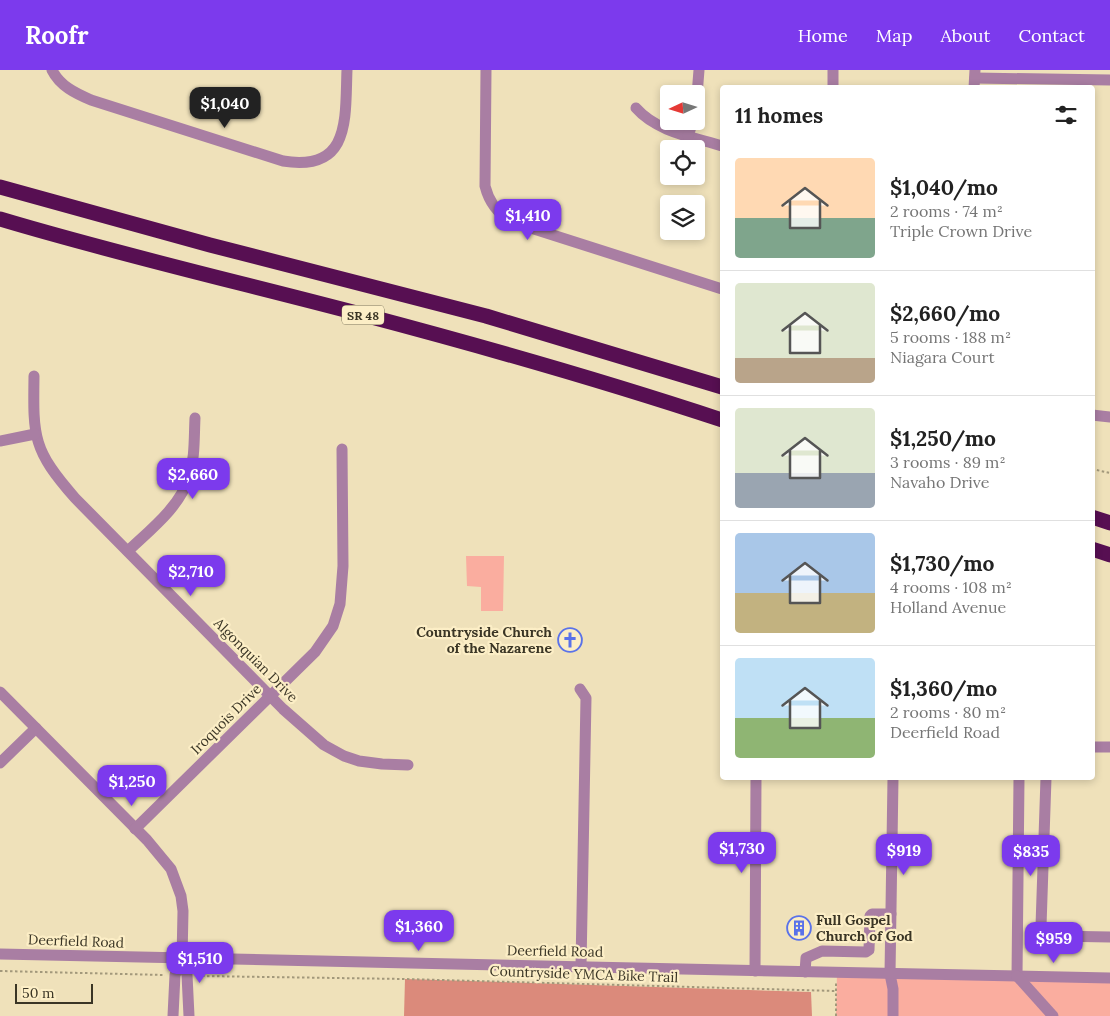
<!DOCTYPE html>
<html lang="en">
<head>
<meta charset="utf-8">
<style>
  body { margin:0; font-family:Lora,serif; background:#f2f2f2; color:#222; height:100vh; display:flex; flex-direction:column; font-size:19px; white-space:nowrap }
  * { box-sizing:border-box; margin:0 }
  p { font-size:16px; color:#767676 }
  .icon { flex:none; width:28px; height:28px; fill:none; stroke:currentColor; stroke-width:2; stroke-linecap:round; stroke-linejoin:round }
  .map { position:relative; flex:1; overflow:hidden }
  .side { position:absolute; left:720px; top:15px; width:375px; height:695px; display:flex; flex-direction:column; background:#fff; border-radius:5px; box-shadow:0 2px 8px #0003 }
  .side>* { flex:none }
  .needle { width:32px; rotate:266deg }
  .tools { position:absolute; left:660px; top:15px; display:grid; gap:10px }
  .tools a { display:grid; place-items:center; width:45px; height:45px; border-radius:5px; background:#fff; box-shadow:0 2px 8px #0003; font-size:25px }
  .scale { position:absolute; left:15px; bottom:12px; width:78px; box-sizing:border-box; padding-left:5px; border:2px solid #3a3525; border-top:0; font-size:14px; line-height:18px; white-space:nowrap; color:#3a3525; -webkit-text-stroke:4px #fceec6; paint-order:stroke }
  .price { position:absolute; translate:-50% -42px; padding:0 11px; border-radius:10px; background:#7c3aed; color:#fff; font-size:16px; line-height:32px; filter:drop-shadow(0 1px 2px #0008) }
  .price::after { content:''; position:absolute; left:50%; top:30px; width:15px; height:11px; margin-left:-8px; background:inherit; clip-path:polygon(0 0,100% 0,50% 100%) }
  .price.selected { background:#222; color:#fff }
  ul { padding:0; list-style:none }
  li { display:flex; align-items:center; gap:15px; height:125px; padding:0 15px }
  li+li { border-top:1px solid #e0e0e0 }
  li span { display:grid; place-items:center; flex:none; width:140px; height:100px; border-radius:5px; color:#555 }
  li>.icon { margin-inline-start:auto }
  span .icon { width:60px; height:60px; fill:#fffc; stroke-width:1 }
  li b { font-size:21px }
  h2 { display:flex; justify-content:space-between; align-items:center; height:60px; padding:0 15px; font-size:21px }
  header { display:flex; align-items:center; gap:30px; box-sizing:border-box; height:70px; padding:0 25px; background:#7c3aed; color:#fff }
  header strong { font-size:24px }
  nav { display:flex; gap:28px; margin-inline-start:auto; font-size:18px }
  .map>svg:first-child { display:block }
</style>
</head>
<body>
<header>
<strong>Roofr</strong>
<nav><a>Home</a><a>Map</a><a>About</a><a>Contact</a></nav>
</header>
<div class="map">
<svg width="1110" height="946" viewBox="0 0 1110 946">
  <rect width="100%" height="100%" fill="#efe1ba"/>
  <g fill="#faad9f">
    <path d="M466,486h38l-1,55h-22v-24l-14,-1z"/>
    <path d="M837,903l273,5v38h-274z"/>
  </g>
  <path fill="#db8a7b" d="M405,909l406,13 1,24h-408z"/>
  <g fill="none" stroke-linecap="round" stroke-linejoin="round">
    <g stroke="#a2987b" stroke-width="2" stroke-dasharray="2.5 2.5" stroke-linecap="butt">
      <path d="M1092,399l18,4"/>
      <path d="M0,901l165,4"/>
      <path d="M197,906l208,3 431,12"/>
      <path d="M836,946v-33"/>
    </g>
    <g stroke="#a97ea3" stroke-width="11">
      <path d="M52,0c8,16 23,23 39,30l192,61c68,11 62,-42 64,-91"/>
      <path d="M486,0l-1,116c4,16 13,28 27,36l210,67"/>
      <path d="M975,8l135,2"/>
      <path d="M833,18v-18"/>
      <path d="M974,18l1,-18"/>
      <path d="M636,38c21,24 57,29 86,38"/>
      <path d="M696,38l3,-38"/>
      <path d="M688,66l5,-15"/>
      <path d="M34,306c-1,62 -1,74 41,122l208,211 41,36 20,11 15,5 23,3 26,1"/>
      <path d="M1092,345l18,2"/>
      <path d="M0,371l35,-7"/>
      <path d="M128,481c22,-21 52,-44 61,-74 6,-19 5,-39 6,-59"/>
      <path d="M580,619l6,9 -5,268"/>
      <path d="M0,622l147,148 24,29 10,27 2,15 -1,48 5,16 2,41"/>
      <path d="M1092,677h18"/>
      <path d="M0,693l36,-35"/>
      <path d="M893,708l-3,196 3,15v27"/>
      <path d="M1046,708l-5,148 2,6 4,3 6,1 57,1"/>
      <path d="M135,759l180,-177 18,-26 7,-22 3,-38 -1,-117"/>
      <path d="M0,884c370,9 740,16 1110,24"/>
      <path d="M755,901l1,-193"/>
      <path d="M805,902l1,-14 16,-7 44,1 3,-2 1,-34 2,-2h19"/>
      <path d="M1017,906l2,-198"/>
      <path d="M1017,906l36,40"/>
      <path d="M173,946l2,-41 7,-16"/>
    </g>
    <g stroke="#570f52" stroke-width="15">
      <path d="M0,117l210,58 276,71 236,71"/>
      <path d="M0,149c120,36 243,64 364,96 121,32 240,66 358,105"/>
      <path d="M1092,447l18,6"/>
      <path d="M1092,479l18,6"/>
    </g>
  </g>
  <defs>
    <g id="church-ring" transform="scale(1.25)"><circle r="9.5" fill="#fceec6" stroke="#5a72e9" stroke-width="1.5"/><path d="M-1.2-6h2.4v3.5h3.3v2.4h-3.3V6h-2.4V-.1h-3.3v-2.4h3.3Z" fill="#5a72e9"/></g>
    <g id="building-ring" transform="scale(1.25)"><circle r="9.5" fill="#fceec6" stroke="#5a72e9" stroke-width="1.5"/><path d="M-4-6H4V6H1V3H-1V6H-4ZM-2.5-4.3h1.7v1.8h-1.7ZM.8-4.3h1.7v1.8H.8ZM-2.5-1h1.7V.8h-1.7ZM.8-1h1.7V.8H.8Z" fill="#5a72e9"/></g>
  </defs>
  <g fill-rule="evenodd">
    <use href="#church-ring" x="570" y="570"/>
    <use href="#building-ring" x="799" y="858"/>
  </g>
  <g text-anchor="middle" dominant-baseline="central" stroke-width="4.5" stroke-linejoin="round" paint-order="stroke">
    <rect fill="#fceec6" stroke="#746c55" stroke-width="1" x="342" y="235.5" width="42" height="19" rx="4"/>
    <g font-size="12" font-weight="bold" fill="#3a3525">
      <text x="363" y="245">SR 48</text>
    </g>
    <g font-size="14" font-weight="bold" fill="#3a3525" stroke="#fceec6" text-anchor="end">
      <text x="552" y="562">Countryside Church<tspan x="552" dy="16">of the Nazarene</tspan></text>
      <text x="816" y="850" text-anchor="start">Full Gospel<tspan x="816" dy="16">Church of God</tspan></text>
    </g>
    <g font-size="14" fill="#3a3525" stroke="#fceec6">
      <text transform="translate(256 590) rotate(45)">Algonquian Drive</text>
      <text transform="translate(226 649) rotate(-45)">Iroquois Drive</text>
      <text transform="translate(76 871) rotate(2)">Deerfield Road</text>
      <text transform="translate(555 881) rotate(1)">Deerfield Road</text>
      <text transform="translate(584 904) rotate(2)">Countryside YMCA Bike Trail</text>
    </g>
  </g>
</svg>
<div class="tools">
<a><svg class="needle" viewBox="-14 -14 28 28"><path d="M0-13l5 13h-10z" fill="#e53935"/><path d="M0 13l5-13h-10z" fill="#767676"/></svg></a>
<a><svg class="icon" aria-label="locate" viewBox="0 0 24 24"><circle cx="12" cy="12" r="6"/><path d="M12 2v4M12 18v4M2 12h4M18 12h4"/></svg></a>
<a><svg class="icon" aria-label="layers" viewBox="0 0 24 24"><path d="M12 4l9 5-9 5-9-5zM3 14l9 5 9-5"/></svg></a>
</div>
<div class="scale">50 m</div>
<b class="price selected" style="left:225px;top:59px">$1,040</b>
<b class="price" style="left:528px;top:171px">$1,410</b>
<b class="price" style="left:193px;top:430px">$2,660</b>
<b class="price" style="left:191px;top:527px">$2,710</b>
<b class="price" style="left:132px;top:737px">$1,250</b>
<b class="price" style="left:742px;top:804px">$1,730</b>
<b class="price" style="left:904px;top:806px">$919</b>
<b class="price" style="left:1031px;top:807px">$835</b>
<b class="price" style="left:419px;top:882px">$1,360</b>
<b class="price" style="left:1054px;top:894px">$959</b>
<b class="price" style="left:200px;top:914px">$1,510</b>
<section class="side">
<h2>11 homes<svg class="icon" aria-label="filters" viewBox="0 0 24 24"><path d="M4 7h16M4 17h16"/><circle cx="9" cy="7" r="2"/><circle cx="15" cy="17" r="2"/></svg></h2>
<ul>
<li><span style="background:linear-gradient(#ffd9b3 60%,#7fa58c 0)"><svg class="icon" aria-label="home" viewBox="0 0 24 24"><path d="M3 11l9-7 9 7M6 9v11h12V9"/></svg></span><div><b>$1,040/mo</b><p>2 rooms · 74 m²</p><p>Triple Crown Drive</p></div></li>
<li><span style="background:linear-gradient(#dfe7d0 75%,#b9a48a 0)"><svg class="icon" aria-label="home" viewBox="0 0 24 24"><path d="M3 11l9-7 9 7M6 9v11h12V9"/></svg></span><div><b>$2,660/mo</b><p>5 rooms · 188 m²</p><p>Niagara Court</p></div></li>
<li><span style="background:linear-gradient(#dfe7d0 65%,#9aa5b1 0)"><svg class="icon" aria-label="home" viewBox="0 0 24 24"><path d="M3 11l9-7 9 7M6 9v11h12V9"/></svg></span><div><b>$1,250/mo</b><p>3 rooms · 89 m²</p><p>Navaho Drive</p></div></li>
<li><span style="background:linear-gradient(#a9c7e8 60%,#c2b280 0)"><svg class="icon" aria-label="home" viewBox="0 0 24 24"><path d="M3 11l9-7 9 7M6 9v11h12V9"/></svg></span><div><b>$1,730/mo</b><p>4 rooms · 108 m²</p><p>Holland Avenue</p></div></li>
<li><span style="background:linear-gradient(#bfe0f5 60%,#8fb573 0)"><svg class="icon" aria-label="home" viewBox="0 0 24 24"><path d="M3 11l9-7 9 7M6 9v11h12V9"/></svg></span><div><b>$1,360/mo</b><p>2 rooms · 80 m²</p><p>Deerfield Road</p></div></li>
</ul>
</section>
</div>
</body>
</html>
